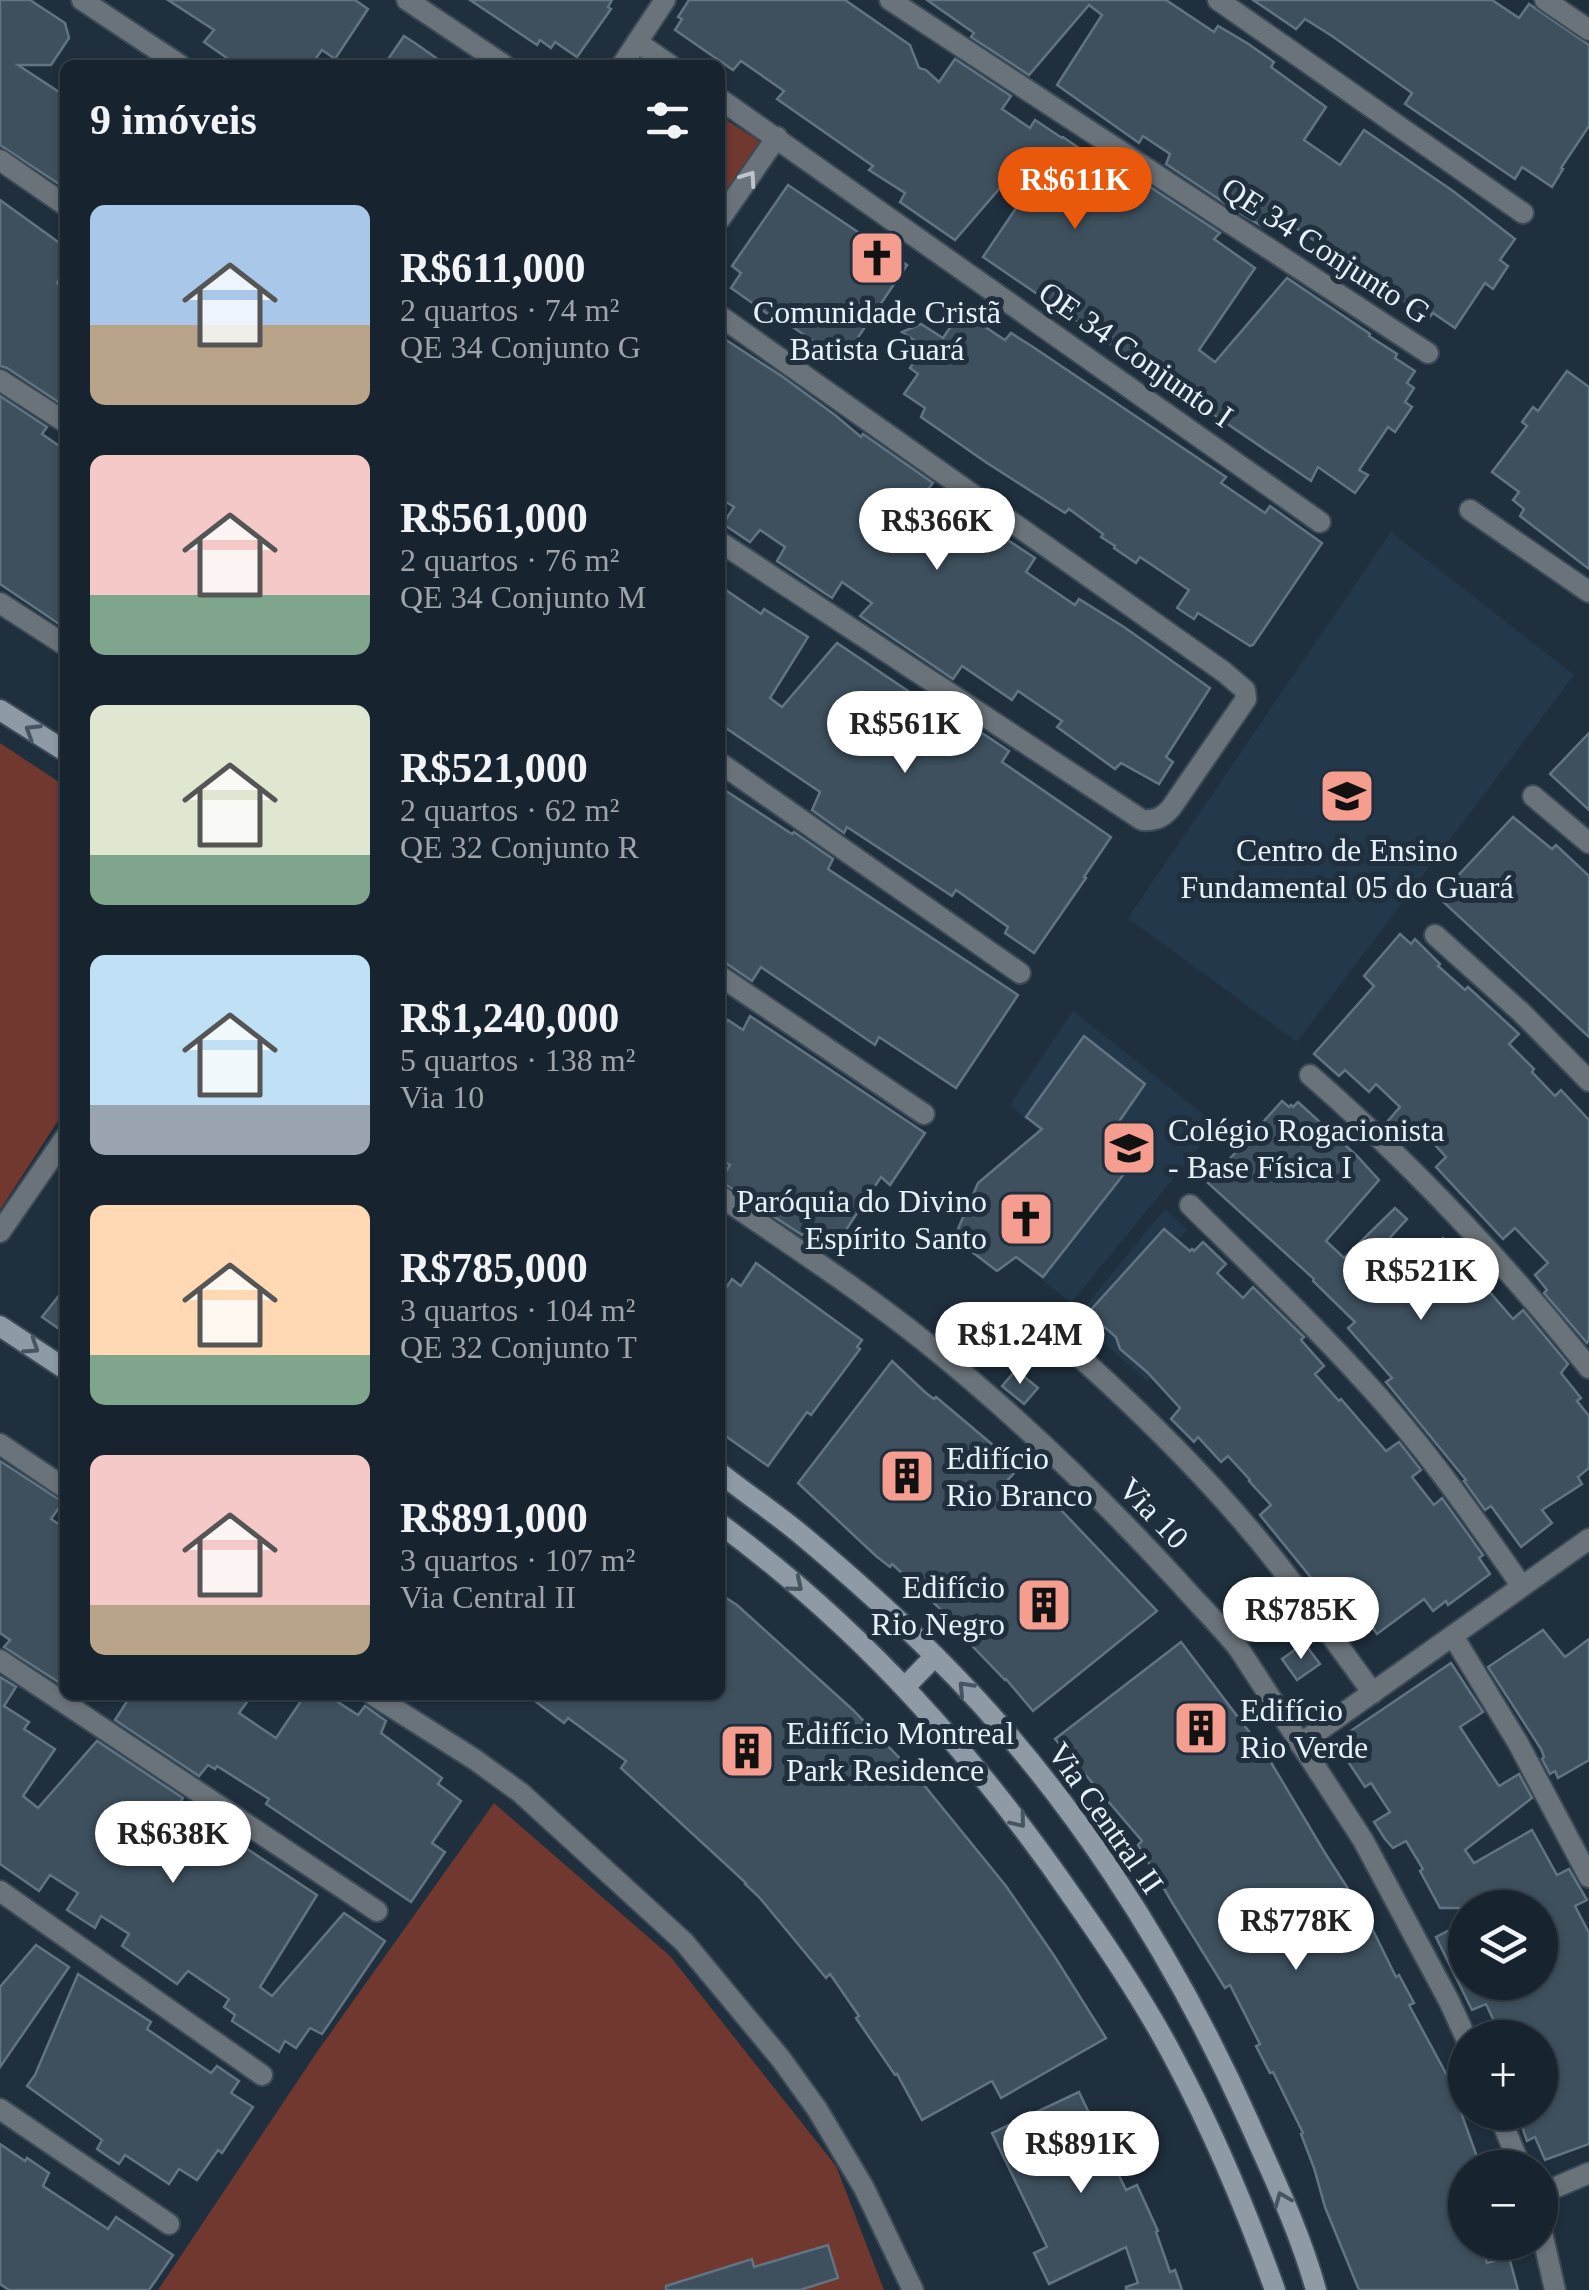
<!DOCTYPE html>
<html lang="pt">
<head>
<meta charset="utf-8">
<style>
  body { margin:0; font-family:Georgia,serif; background:#242f3a; color:#f1f3f6; height:100vh; display:flex; flex-direction:column; font-size:38px; white-space:nowrap }
  * { box-sizing:border-box; margin:0 }
  p { font-size:32px; color:#9ea4aa }
  .icon { flex:none; width:55px; height:55px; fill:none; stroke:currentColor; stroke-width:2; stroke-linecap:round; stroke-linejoin:round }
  .map { position:relative; flex:1; overflow:hidden }
  .sheet { position:absolute; left:60px; top:60px; width:665px; height:1640px; display:flex; flex-direction:column; background:#17232e; border-radius:15px; box-shadow:0 2px 8px #0004,0 0 0 2px #36404a }
  .sheet>* { flex:none }
  .buttons { position:absolute; left:1448px; top:1890px; display:grid; gap:20px }
  .buttons a { display:grid; place-items:center; width:110px; height:110px; border-radius:50%; background:#17232e; box-shadow:0 2px 8px #0004,0 0 0 2px #36404a; font-size:50px }
  .price { position:absolute; translate:-50% -85px; padding:0 22px; border-radius:35px; background:#fff; color:#222; font-size:32px; line-height:65px; filter:drop-shadow(0 2px 5px #0008) }
  .price::after { content:''; position:absolute; left:50%; top:60px; width:30px; height:22px; margin-left:-15px; background:inherit; clip-path:polygon(0 0,100% 0,50% 100%) }
  .price.on { background:#ea580c; color:#fff }
  ul { padding:0; list-style:none }
  li { display:flex; align-items:center; gap:30px; height:250px; padding:0 30px }
  li span { display:grid; place-items:center; flex:none; width:280px; height:200px; border-radius:15px; color:#555 }
  li>.icon { margin-inline-start:auto }
  span .icon { width:120px; height:120px; fill:#fffc; stroke-width:1 }
  li b { font-size:42px }
  h2 { display:flex; justify-content:space-between; align-items:center; height:120px; padding:0 30px; font-size:42px }
  .map>svg:first-child { display:block }
</style>
</head>
<body>
<div class="map">
<svg width="1589" height="2290" viewBox="0 0 1589 2290">
  <rect width="100%" height="100%" fill="#1f2f3d"/>
  <g fill="#23394b">
    <path d="M1391,532l183,143 -277,367 -169,-124z"/>
    <path d="M1073,1011l144,114 -146,178 -52,-42 67,-90 -76,-66z"/>
    <path d="M1165,1209l22,21 -48,56 50,47 -42,48 -71,-63z"/>
  </g>
  <g fill="#713830">
    <path d="M720,116l44,28 -44,59z"/>
    <path d="M0,743l65,43v324l-65,100z"/>
    <path d="M494,1803l176,153 166,210 48,124h-726l161,-241z"/>
  </g>
  <g fill="#3e505e" stroke="#617483" stroke-width="2.5">
    <path d="M0,0h30l35,23 4,15 -18,27h-33l47,31v92l-65,-43z"/>
    <path d="M168,0h187l13,9 -33,50 -13,-9 -11,15h-74l-33,-23 10,-12z"/>
    <path d="M470,0h142l-4,7 3,2 -34,48 -22,-15 -4,6 -11,-8 -3,5z"/>
    <path d="M689,0h156l65,45 9,23 7,2 13,12 16,-23 56,37 -9,13 28,19 5,-8 27,18 1,-1 71,49 4,-7 82,54 -6,6 41,29 -56,82 16,12 72,-84 83,56 -1,2 28,18 -2,4 20,13 -8,12 7,5 -9,14 7,5 -17,25 -7,-5 -29,43 9,5 -13,18 -37,-26 -7,14 -328,-224 63,-93 -15,-12 -76,88 -55,-38 5,-9 -36,-23 4,-4 -96,-67 7,-8 -43,-30 -8,9 -58,-40 7,-11 -4,-2z"/>
    <path d="M927,0h239l48,32 4,-6 29,17 27,19 -3,5 55,40 -22,33 36,25 24,-35 89,61 62,48 -15,21 8,6 -15,23 -8,-6 -30,45 -22,-15 -4,5 -154,-104 -10,14 -27,-16 -72,-48 4,-10 -27,-18 -4,7 -82,-58 45,-70 -13,-10 -60,70 -58,-38 3,-4z"/>
    <path d="M1253,0h239l27,18 10,-14 60,41v81l-28,42 2,1 -11,18 -30,-20 -7,12 -110,-75 7,-11 -80,-57 -27,-17 -9,10z"/>
    <path d="M404,36l11,7 31,22h-62z"/>
    <path d="M788,185l119,80 -65,96 -68,-47 -2,3 -41,-29 10,-15 -9,-7z"/>
    <path d="M0,200l65,47v23l-8,13 8,6 -2,116 -56,-37 -7,-2z"/>
    <path d="M961,311l44,29 6,-7 22,14 193,130 -5,6 44,30 5,-7 52,37 -69,102 -3,1 -52,-33 -4,6 -17,-11 12,-18 -49,-33 -4,6 -22,-15 1,-2 -14,-9 2,-3 -34,-25 -4,4 -78,-50 -66,-46 4,-9 -21,-14 14,-20 -8,-6 14,-21 -22,-15 19,-8 22,14z"/>
    <path d="M720,336l63,41 52,38 26,22 2,-3 70,49 -9,11 13,9 -2,2 56,37 6,-9 38,25 -9,14 49,33 4,-6 45,28 86,61 -44,69 7,5 -14,22 -38,-21 -6,6 -58,-42 5,-6 -44,-30 -6,9 -50,-34 -9,13 -93,-63 12,-13 -30,-21 -10,16 -55,-37 8,-14 -25,-17 -10,12 -27,-18 11,-17 -14,-9z"/>
    <path d="M1567,371l22,16v182l-69,-53 4,-7 -11,-9 6,-8 -27,-20 35,-46 -5,-4 11,-15 5,4z"/>
    <path d="M0,396l47,31 -5,7 23,16v178l-65,-44z"/>
    <path d="M720,586l41,28 3,-5 44,28 -38,61 12,9 55,-64 114,77 -5,8 26,16 10,-11 27,18 -7,11 109,75 -27,40 2,1 -52,75 -29,-20 3,-6 -52,-37 -4,6 -105,-69 -3,6 -32,-23 8,-18 -100,-68z"/>
    <path d="M1589,733v77l-39,-36z"/>
    <path d="M720,787l72,47 2,-2 39,27 -5,10 190,126 -62,93 -77,-51 -4,8 -114,-78 -9,14 -32,-22z"/>
    <path d="M1513,817l39,32 4,-4 33,31v161l-151,-140z"/>
    <path d="M1400,934l11,10 4,-5 25,25 -2,2 27,24 3,-3 51,47 -10,10 25,25 -2,3 23,24 6,-6 28,30v220l-2,3 -43,-50 3,-3 -12,-15 13,-12 -33,-35 -12,11 -67,-72 10,-10 -24,-26 -11,13 -24,-22 13,-15 -24,-23 -7,8 -24,-22 -6,6 -25,-22 60,-68 -10,-10z"/>
    <path d="M750,1016l175,117 -35,52 -9,-8 -43,65 -28,-18 -8,11 -82,-54 10,-16 -10,-6v-128l8,-11 15,10z"/>
    <path d="M1084,1036l61,48 -27,39 12,8 -15,21 16,13 -88,112 -27,-20 -19,14 -43,-33 24,-55 64,-54 -16,-12z"/>
    <path d="M1282,1101l7,6 2,-2 2,2 5,-5 59,54 22,24 -53,61 18,17 51,-50 12,11 -21,23 27,24 30,-28 70,81 10,-9 45,54 -7,9 20,25 -4,3 12,15v52l-11,9 4,7 -40,26 10,13 -31,24 -30,-41 -6,4 -21,-29 2,-1 -80,-98 6,-4 -44,-50 7,-6 -42,-41 1,-2 -106,-96z"/>
    <path d="M1164,1229l26,22 2,-2 2,2 9,-9 23,22 -9,9 26,25 10,-11 51,50 -3,3 23,26 -9,8 24,27 2,-2 45,52 13,-9 22,28 -9,7 22,28 8,-7 41,57 -4,3 11,16 -42,31 -2,-4 -13,10 -9,-12 -47,35 -19,-27 -14,11 -84,-103 11,-10 -22,-24 1,-1 -22,-24 -7,6 -23,-25 -4,5 -23,-23 9,-11 -33,-36 -27,-23 -4,-12 -28,-24z"/>
    <path d="M756,1263l106,77 -5,7 3,2 -49,66 -4,-3 -39,54 -48,-34v-135l12,-18 9,7z"/>
    <path d="M65,1288v45l-23,-16z"/>
    <path d="M892,1361l34,32 8,6 2,-2 57,48 -2,3 25,23 -10,11 25,22 13,-12 113,119 -124,100 -27,-32 -1,1 -52,-54 3,-2 -42,-40 -22,-20 -2,3 -14,-11 -78,-73z"/>
    <path d="M1016,1370l22,18 -14,16 -22,-18z"/>
    <path d="M0,1461l63,41 -12,17 14,9v147l-5,8 -56,-36 6,-7 -10,-7z"/>
    <path d="M720,1594l17,11 115,104 63,65 91,112 47,68 53,84 -105,60 -9,-17 -70,39 -25,-46 -2,1 -39,-57 3,-2 -29,-42 -4,4 -67,-81 -14,-13 1,-1 -125,-115 5,-7 -58,-43 -4,5 -37,-28h193z"/>
    <path d="M1543,1630l22,27 24,-18v121l-31,18 -3,-7 -5,3 -8,-15 2,-2 -3,-8 -53,-82z"/>
    <path d="M1181,1642l85,112 59,99 42,65 29,59 3,-2 15,28 -5,2 40,74 32,89h-16v74h15l7,21 22,-6 9,33h-159l-34,-83 -11,-39 -13,-34 2,-1 -30,-61 -3,1 -14,-27 4,-2 -30,-59 -5,3 -52,-84 -35,-59 4,-4 -87,-102z"/>
    <path d="M1304,1643l16,21 -23,16 -15,-21z"/>
    <path d="M1451,1663l32,49 -23,15 39,59 20,-12 13,24 -67,52 9,13 58,-33 25,45 12,-6 18,31 -12,6 14,27v211l-44,16 -10,-23 -8,4 -10,-29h23v-74h-38l-16,-34 -14,6 -36,-73 29,-15v60h75v-74h-100l-20,-37 3,-2 -17,-28 -13,7 -8,-9 -11,-17 16,-10 -19,-29 -6,4 -22,-33 3,-2 -3,-5 11,-7 -5,-8z"/>
    <path d="M0,1677l16,10 -12,19 25,16 -5,7 31,20 -32,47 15,12 59,-67 86,57 -10,16 37,25 7,-10 100,66 -57,92 12,9 72,-83 41,28 -63,93 -12,-6 -14,20 -11,-7 -6,11 -47,-31 3,-6 -11,-8 5,-8 -41,-28 -11,13 -55,-38 7,-12 -28,-18 -6,12 -28,-18 11,-17 -28,-18 -11,16 -39,-27z"/>
    <path d="M131,1695h121l-13,18 37,25 29,-43h22l31,20 7,-9 21,15 -5,12 61,45 -4,6 23,17 -29,42 13,9 -34,50 -145,-98 3,-5 -52,-33 -2,3 -7,-4 -9,11 -84,-56z"/>
    <path d="M36,1945l33,22 -69,100v-80z"/>
    <path d="M78,1974l73,48 -4,7 64,44 6,-7 22,15 -8,12 22,14 -31,46 -4,-3 -21,30 -18,-11 -10,15 -44,-29 -6,9 -22,-15 5,-9 -75,-54 8,-11z"/>
    <path d="M1079,2092l47,98 11,-5 21,46 -2,1 14,40 5,-2 7,20h-56v-3l12,-4 -12,-36 -77,37 -15,-31 13,-6 -55,-114z"/>
    <path d="M0,2144l25,17 2,-3 22,15 -6,13 65,43 8,-12 57,38 -24,35h-140l-9,-6z"/>
    <path d="M828,2245l10,33 -38,12h-134v-4l86,-27 2,8z"/>
  </g>
  <g fill="none" stroke-linecap="round" stroke-linejoin="round">
    <g stroke="#3b4a57" stroke-width="24">
      <g id="street">
        <path d="M82,0l98,65"/>
        <path d="M407,0l97,65"/>
        <path d="M890,0l538,353"/>
        <path d="M1218,0l305,213"/>
        <path d="M1545,0l44,30"/>
        <path d="M637,42l33,23"/>
        <path d="M622,65l43,-65"/>
        <path d="M720,99l600,423"/>
        <path d="M0,160l65,45"/>
        <path d="M720,219l57,-82"/>
        <path d="M720,316l504,356 21,18 1,9 -75,109c-9,10 -16,13 -29,12l-422,-278"/>
        <path d="M0,380l65,42"/>
        <path d="M1470,510l119,82"/>
        <path d="M0,603l65,42"/>
        <path d="M720,763l300,210"/>
        <path d="M1533,796l56,47"/>
        <path d="M1435,935l87,78 67,68"/>
        <path d="M720,976l204,138"/>
        <path d="M1310,1075c102,89 195,188 279,293"/>
        <path d="M720,1196c69,48 139,93 204,145 91,73 175,154 254,240 20,23 42,44 61,68l124,191 86,161 17,37"/>
        <path d="M1190,1205c60,59 121,117 178,180 57,62 105,131 153,200"/>
        <path d="M0,1232l65,-94"/>
        <path d="M1082,1359c70,63 137,130 195,204 33,42 64,87 96,130"/>
        <path d="M0,1444l65,44"/>
        <path d="M1453,1636l65,107 71,134"/>
        <path d="M0,1660l377,251"/>
        <path d="M373,1695l101,64 47,34 163,149 97,117 36,50 47,79 49,102"/>
        <path d="M1300,1744l289,-205"/>
        <path d="M0,1891l262,184"/>
        <path d="M0,2109l169,115"/>
        <path d="M1498,2112l23,56"/>
        <path d="M1540,2194l49,-21"/>
        <path d="M1540,2224l15,66"/>
      </g>
    </g>
    <g stroke="#3b4a57" stroke-width="24">
      <g id="secondary">
        <path d="M0,710l65,41"/>
        <path d="M0,1326l65,43"/>
        <path d="M720,1473c28,22 58,42 84,64 44,37 88,76 129,117 134,132 239,296 316,468 24,54 51,110 67,168"/>
        <path d="M720,1524c143,105 258,235 358,381 35,50 69,101 97,155 39,73 72,152 100,230"/>
        <path d="M905,1687l30,-31"/>
      </g>
    </g>
    <use href="#street" stroke="#6b737a" stroke-width="20"/>
    <use href="#secondary" stroke="#8e9ba6" stroke-width="20"/>
  </g>
  <defs><path id="oneway-chevron" d="M-2-3.5L2.5 0L-2 3.5" fill="none" stroke-width="1.6" stroke-linecap="round" stroke-linejoin="round" transform="scale(2.5)"/></defs>
  <use stroke="#bcc5cd" href="#oneway-chevron" transform="translate(749 178) rotate(-55)"/>
  <g stroke="#465562">
    <use href="#oneway-chevron" transform="translate(32 731) rotate(-148)"/>
    <use href="#oneway-chevron" transform="translate(32 1347) rotate(33)"/>
    <use href="#oneway-chevron" transform="translate(796 1585) rotate(40)"/>
    <use href="#oneway-chevron" transform="translate(965 1688) rotate(-133)"/>
    <use href="#oneway-chevron" transform="translate(1019 1821) rotate(51)"/>
    <use href="#oneway-chevron" transform="translate(1282 2199) rotate(-112)"/>
  </g>
  <defs>
    <g id="church-square" transform="scale(2.875)"><rect x="-9" y="-9" width="18" height="18" rx="4" fill="#f59d8e" stroke="#1f2f3d"/><path d="M-1.2-6h2.4v3.5h3.3v2.4h-3.3V6h-2.4V-.1h-3.3v-2.4h3.3Z" fill="#111"/></g>
    <g id="school-square" transform="scale(2.875)"><rect x="-9" y="-9" width="18" height="18" rx="4" fill="#f59d8e" stroke="#1f2f3d"/><path d="M0-5L7-2L0 1L-7-2ZM-4 1L0 2.5L4 1V4Q0 6-4 4Z" fill="#111"/></g>
    <g id="building-square" transform="scale(2.875)"><rect x="-9" y="-9" width="18" height="18" rx="4" fill="#f59d8e" stroke="#1f2f3d"/><path d="M-4-6H4V6H1V3H-1V6H-4ZM-2.5-4.3h1.7v1.8h-1.7ZM.8-4.3h1.7v1.8H.8ZM-2.5-1h1.7V.8h-1.7ZM.8-1h1.7V.8H.8Z" fill="#111"/></g>
  </defs>
  <g fill-rule="evenodd">
    <use href="#church-square" x="877" y="258"/>
    <use href="#school-square" x="1347" y="796"/>
    <use href="#school-square" x="1129" y="1148"/>
    <use href="#church-square" x="1026" y="1219"/>
    <use href="#building-square" x="907" y="1476"/>
    <use href="#building-square" x="1044" y="1605"/>
    <use href="#building-square" x="1201" y="1728"/>
    <use href="#building-square" x="747" y="1751"/>
  </g>
  <g text-anchor="middle" dominant-baseline="central" stroke-width="10" stroke-linejoin="round" paint-order="stroke">
    <g font-size="32" fill="#e7f1fa" stroke="#1f2f3d">
      <text transform="translate(1326 250) rotate(33)">QE 34 Conjunto G</text>
      <text transform="translate(1136 354) rotate(35)">QE 34 Conjunto I</text>
      <text transform="translate(1154 1513) rotate(46)">Via 10</text>
      <text transform="translate(1106 1818) rotate(55)">Via Central II</text>
    </g>
    <g font-size="32" fill="#e7f1fa" stroke="#1f2f3d" text-anchor="start">
      <text x="877" y="312" text-anchor="middle">Comunidade Cristã<tspan x="877" dy="37">Batista Guará</tspan></text>
      <text x="1347" y="850" text-anchor="middle">Centro de Ensino<tspan x="1347" dy="37">Fundamental 05 do Guará</tspan></text>
      <text x="1168" y="1130">Colégio Rogacionista<tspan x="1168" dy="37">- Base Física I</tspan></text>
      <text x="987" y="1201" text-anchor="end">Paróquia do Divino<tspan x="987" dy="37">Espírito Santo</tspan></text>
      <text x="946" y="1458">Edifício<tspan x="946" dy="37">Rio Branco</tspan></text>
      <text x="1005" y="1587" text-anchor="end">Edifício<tspan x="1005" dy="37">Rio Negro</tspan></text>
      <text x="1240" y="1710">Edifício<tspan x="1240" dy="37">Rio Verde</tspan></text>
      <text x="786" y="1733">Edifício Montreal<tspan x="786" dy="37">Park Residence</tspan></text>
    </g>
  </g>
</svg>
<div class="buttons">
<a><svg class="icon" aria-label="layers" viewBox="0 0 24 24"><path d="M12 4l9 5-9 5-9-5zM3 14l9 5 9-5"/></svg></a>
<a>+</a>
<a>−</a>
</div>
<b class="price on" style="left:1075px;top:232px">R$611K</b>
<b class="price" style="left:937px;top:573px">R$366K</b>
<b class="price" style="left:905px;top:776px">R$561K</b>
<b class="price" style="left:1421px;top:1323px">R$521K</b>
<b class="price" style="left:1020px;top:1387px">R$1.24M</b>
<b class="price" style="left:1301px;top:1662px">R$785K</b>
<b class="price" style="left:173px;top:1886px">R$638K</b>
<b class="price" style="left:1296px;top:1973px">R$778K</b>
<b class="price" style="left:1081px;top:2196px">R$891K</b>
<section class="sheet">
<h2>9 imóveis<svg class="icon" aria-label="filters" viewBox="0 0 24 24"><path d="M4 7h16M4 17h16"/><circle cx="9" cy="7" r="2"/><circle cx="15" cy="17" r="2"/></svg></h2>
<ul>
<li><span style="background:linear-gradient(#a9c7e8 60%,#b9a48a 0)"><svg class="icon" aria-label="home" viewBox="0 0 24 24"><path d="M3 11l9-7 9 7M6 9v11h12V9"/></svg></span><div><b>R$611,000</b><p>2 quartos · 74 m²</p><p>QE 34 Conjunto G</p></div></li>
<li><span style="background:linear-gradient(#f6c9c9 70%,#7fa58c 0)"><svg class="icon" aria-label="home" viewBox="0 0 24 24"><path d="M3 11l9-7 9 7M6 9v11h12V9"/></svg></span><div><b>R$561,000</b><p>2 quartos · 76 m²</p><p>QE 34 Conjunto M</p></div></li>
<li><span style="background:linear-gradient(#dfe7d0 75%,#7fa58c 0)"><svg class="icon" aria-label="home" viewBox="0 0 24 24"><path d="M3 11l9-7 9 7M6 9v11h12V9"/></svg></span><div><b>R$521,000</b><p>2 quartos · 62 m²</p><p>QE 32 Conjunto R</p></div></li>
<li><span style="background:linear-gradient(#bfe0f5 75%,#9aa5b1 0)"><svg class="icon" aria-label="home" viewBox="0 0 24 24"><path d="M3 11l9-7 9 7M6 9v11h12V9"/></svg></span><div><b>R$1,240,000</b><p>5 quartos · 138 m²</p><p>Via 10</p></div></li>
<li><span style="background:linear-gradient(#ffd9b3 75%,#7fa58c 0)"><svg class="icon" aria-label="home" viewBox="0 0 24 24"><path d="M3 11l9-7 9 7M6 9v11h12V9"/></svg></span><div><b>R$785,000</b><p>3 quartos · 104 m²</p><p>QE 32 Conjunto T</p></div></li>
<li><span style="background:linear-gradient(#f6c9c9 75%,#b9a48a 0)"><svg class="icon" aria-label="home" viewBox="0 0 24 24"><path d="M3 11l9-7 9 7M6 9v11h12V9"/></svg></span><div><b>R$891,000</b><p>3 quartos · 107 m²</p><p>Via Central II</p></div></li>
</ul>
</section>
</div>
</body>
</html>
